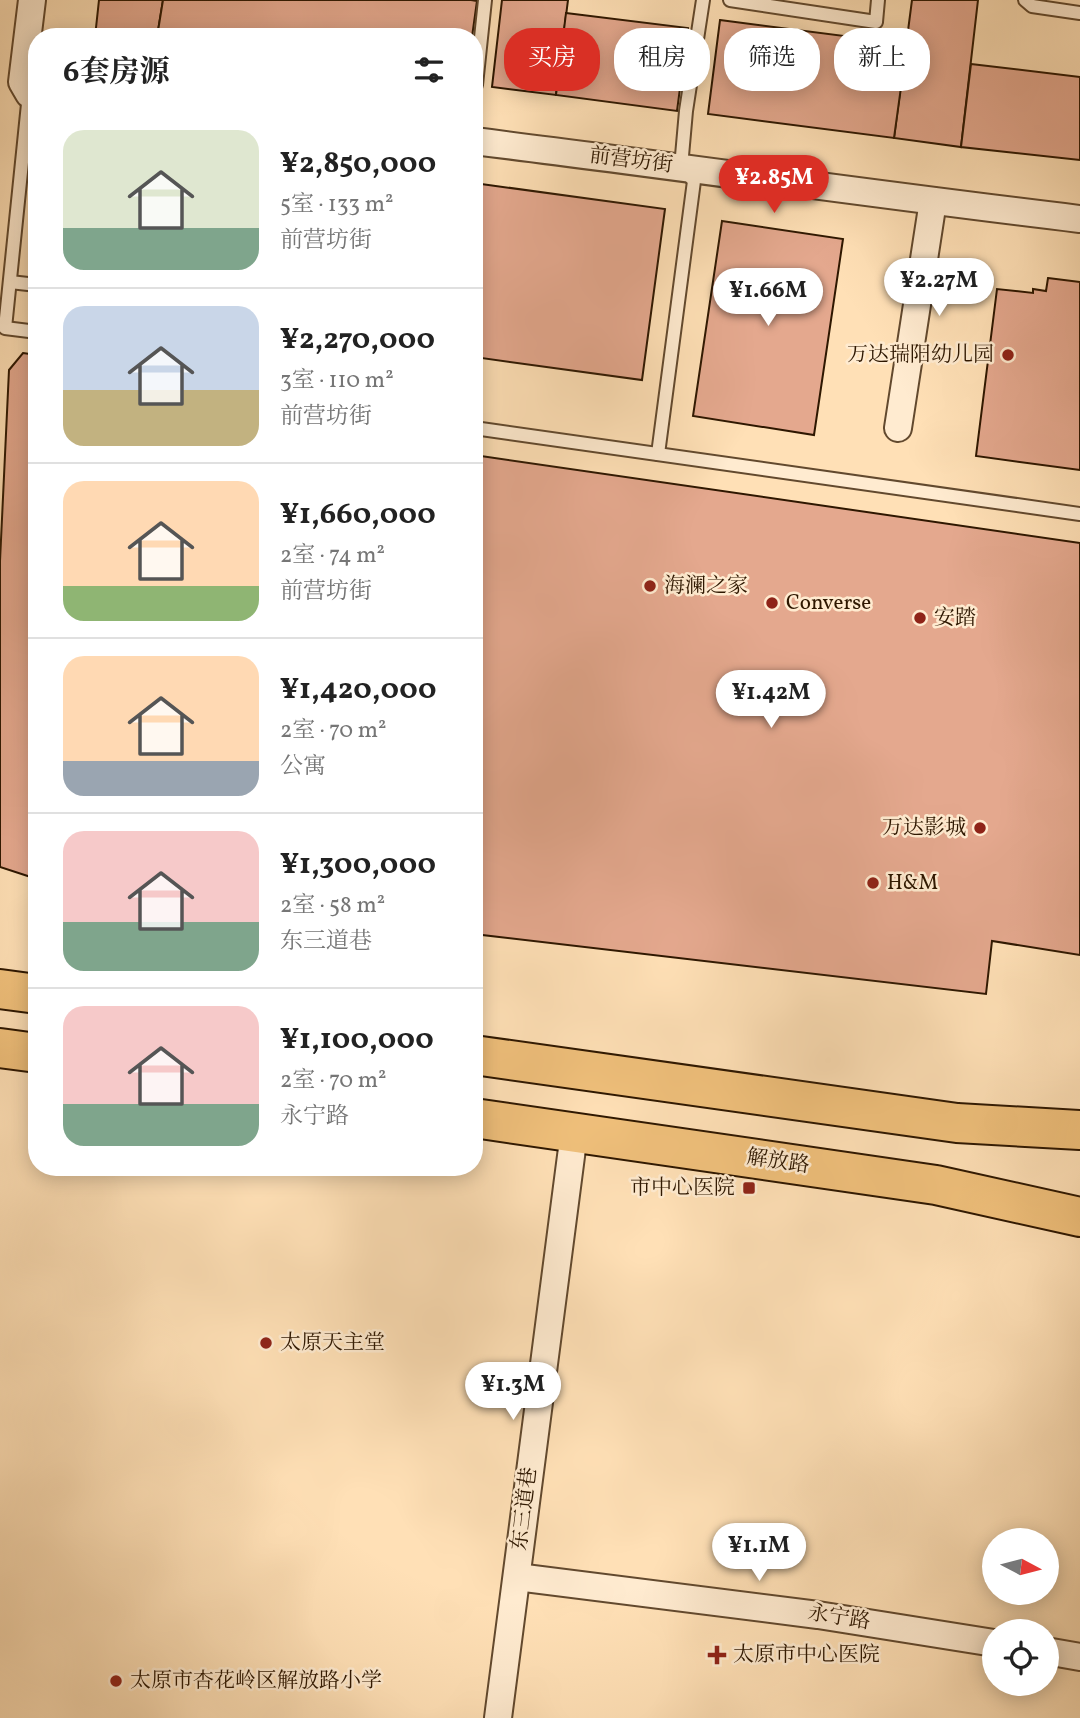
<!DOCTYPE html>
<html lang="zh">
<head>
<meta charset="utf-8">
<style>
  body { margin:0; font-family:Vollkorn,"Noto Serif SC",serif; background:#f2f2f2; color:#222; height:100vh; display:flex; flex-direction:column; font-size:26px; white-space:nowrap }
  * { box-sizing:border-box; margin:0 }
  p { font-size:23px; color:#767676 }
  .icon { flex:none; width:38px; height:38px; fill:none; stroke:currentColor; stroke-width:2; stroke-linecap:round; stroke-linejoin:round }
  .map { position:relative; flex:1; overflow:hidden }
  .side { position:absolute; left:28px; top:28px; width:455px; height:1148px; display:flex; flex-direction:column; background:#fff; border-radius:28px; box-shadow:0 4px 18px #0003 }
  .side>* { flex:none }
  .top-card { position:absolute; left:504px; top:28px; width:471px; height:63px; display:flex; gap:14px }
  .needle { width:46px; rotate:97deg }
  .tools { position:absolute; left:982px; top:1528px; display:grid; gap:14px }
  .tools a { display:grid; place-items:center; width:77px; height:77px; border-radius:50%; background:#fff; box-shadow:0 4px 18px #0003; font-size:35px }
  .price { position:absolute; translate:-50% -60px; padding:0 16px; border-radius:24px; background:#fff; color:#222; font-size:23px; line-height:46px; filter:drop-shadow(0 2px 4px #0008) }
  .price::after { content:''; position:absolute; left:50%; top:42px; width:21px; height:16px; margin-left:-10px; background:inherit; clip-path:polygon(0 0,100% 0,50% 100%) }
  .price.current { background:#d93025; color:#fff }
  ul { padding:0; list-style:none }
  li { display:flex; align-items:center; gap:21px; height:175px; padding:0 35px }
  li+li { border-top:2px solid #e0e0e0 }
  li span { display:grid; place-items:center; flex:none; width:196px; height:140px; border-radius:21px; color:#555 }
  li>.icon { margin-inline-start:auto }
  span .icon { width:84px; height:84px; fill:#fffc; stroke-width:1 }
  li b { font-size:30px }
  h2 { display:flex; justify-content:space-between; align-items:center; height:84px; padding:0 35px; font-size:30px }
  .tag { padding:0 24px; border-radius:28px; background:#fff; box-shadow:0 4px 18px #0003; font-size:24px; line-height:63px }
  .tag.current { background:#d93025; color:#fff }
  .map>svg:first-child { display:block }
</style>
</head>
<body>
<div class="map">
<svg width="1080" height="1718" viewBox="0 0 1080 1718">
  <rect width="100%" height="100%" fill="#ffe0b6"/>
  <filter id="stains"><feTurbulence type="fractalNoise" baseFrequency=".00286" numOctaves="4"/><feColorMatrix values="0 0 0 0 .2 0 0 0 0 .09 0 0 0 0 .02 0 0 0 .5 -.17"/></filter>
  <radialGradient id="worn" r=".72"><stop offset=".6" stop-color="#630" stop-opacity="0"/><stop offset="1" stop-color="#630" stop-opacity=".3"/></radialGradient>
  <g fill="#e4a88e" stroke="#2e1700" stroke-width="2">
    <path d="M99,0h64l-6,37h-62z"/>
    <path d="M163,0h308l6,1 -5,36h-315z"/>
    <path d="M502,0h66l-12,95 -64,-8z"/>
    <path d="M912,0h66l-17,147 -67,-9z"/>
    <path d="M566,13l122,15 -11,83 -121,-16z"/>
    <path d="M720,20l187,24 -13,94 -186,-24z"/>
    <path d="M971,64l109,13v83l-119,-13z"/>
    <path d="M474,183l191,26 -23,171 -168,-23z"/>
    <path d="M722,221l121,18 -29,196 -121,-19z"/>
    <path d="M1048,278l32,4v188l-104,-14 21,-167 36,4v-4l13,2z"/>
    <path d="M23,353l14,2v524l-37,-12v-306l9,-191z"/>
    <path d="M474,455l606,88v412l-88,-14 -6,53 -512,-60z"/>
  </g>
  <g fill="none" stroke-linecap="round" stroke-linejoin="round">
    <g stroke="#62492e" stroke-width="16">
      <g id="service">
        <path d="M730,0l146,22 2,-22"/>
        <path d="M1025,0l7,6 48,7"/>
        <path d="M476,85l9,-85"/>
        <path d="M29,94l-24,234 32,4"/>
        <path d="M10,282l27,3"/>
        <path d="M474,428l606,86"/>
        <path d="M658,454l36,-273 -13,-14 5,-56 17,-111"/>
      </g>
    </g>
    <g stroke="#62492e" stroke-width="30">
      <g id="minor">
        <path d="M32,0l-10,82 7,12 7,-10 1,-3"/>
        <path d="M474,141c202,25 404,54 606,78"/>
        <path d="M898,428l35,-227"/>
        <path d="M517,1577l301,38 176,28"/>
        <path d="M1046,1651l34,6"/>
        <path d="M498,1718l76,-585"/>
      </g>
    </g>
    <g stroke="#2e1700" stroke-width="42">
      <g id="primary">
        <path d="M0,989l37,5"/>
        <path d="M0,1048l37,5"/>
        <path d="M474,1055l483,68 123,7"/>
        <path d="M474,1118l462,67 144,32"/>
      </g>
    </g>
    <use href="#service" stroke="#ffebd0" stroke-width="12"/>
    <use href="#minor" stroke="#ffebd0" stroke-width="26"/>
    <use href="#primary" stroke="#f0c07b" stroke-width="38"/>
  </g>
  <g fill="#8f2418" stroke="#ffebd0" stroke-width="2.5">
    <circle cx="1008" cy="355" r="7"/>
    <circle cx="650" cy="586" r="7"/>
    <circle cx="772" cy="603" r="7"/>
    <circle cx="920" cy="618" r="7"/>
    <circle cx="980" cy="828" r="7"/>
    <circle cx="873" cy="883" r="7"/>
    <rect x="742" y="1181" width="14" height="14" rx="3.5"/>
    <circle cx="266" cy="1343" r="7"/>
    <path d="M713.5 1644.5h7v7h7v7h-7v7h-7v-7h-7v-7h7z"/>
    <circle cx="116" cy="1681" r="7"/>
  </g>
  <g text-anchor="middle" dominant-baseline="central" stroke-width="5" stroke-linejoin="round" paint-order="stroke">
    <g font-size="21" fill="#2e1700" stroke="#ffebd0">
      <text transform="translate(631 161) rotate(7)">前营坊街</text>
      <text transform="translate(778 1162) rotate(8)">解放路</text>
      <text transform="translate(525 1509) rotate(-83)">东三道巷</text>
      <text transform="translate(839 1618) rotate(9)">永宁路</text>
    </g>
    <g font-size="21" fill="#2e1700" stroke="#ffebd0" text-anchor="start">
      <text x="994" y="355" text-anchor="end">万达瑞阳幼儿园</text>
      <text x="664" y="586">海澜之家</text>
      <text x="786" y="603">Converse</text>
      <text x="934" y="618">安踏</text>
      <text x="966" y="828" text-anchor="end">万达影城</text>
      <text x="887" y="883">H&amp;M</text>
      <text x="735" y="1188" text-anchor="end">市中心医院</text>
      <text x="280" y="1343">太原天主堂</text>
      <text x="733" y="1655">太原市中心医院</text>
      <text x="130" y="1681">太原市杏花岭区解放路小学</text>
    </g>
  </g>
  <rect width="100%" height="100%" filter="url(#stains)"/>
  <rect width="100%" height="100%" fill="url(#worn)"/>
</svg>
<div class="tools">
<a><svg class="needle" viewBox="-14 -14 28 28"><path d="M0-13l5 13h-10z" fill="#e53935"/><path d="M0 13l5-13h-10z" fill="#767676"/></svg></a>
<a><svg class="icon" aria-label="locate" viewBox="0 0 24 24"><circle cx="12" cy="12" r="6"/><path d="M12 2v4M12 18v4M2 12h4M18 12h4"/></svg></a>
</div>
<b class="price current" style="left:774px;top:215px">¥2.85M</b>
<b class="price" style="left:939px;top:318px">¥2.27M</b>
<b class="price" style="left:768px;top:328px">¥1.66M</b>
<b class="price" style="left:771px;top:730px">¥1.42M</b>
<b class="price" style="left:513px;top:1422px">¥1.3M</b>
<b class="price" style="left:759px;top:1583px">¥1.1M</b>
<div class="top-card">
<a class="tag current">买房</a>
<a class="tag">租房</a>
<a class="tag">筛选</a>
<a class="tag">新上</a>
</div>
<section class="side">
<h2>6套房源<svg class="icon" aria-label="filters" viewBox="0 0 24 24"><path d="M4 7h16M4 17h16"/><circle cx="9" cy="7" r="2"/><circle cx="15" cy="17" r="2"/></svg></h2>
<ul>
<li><span style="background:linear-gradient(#dfe7d0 70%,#7fa58c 0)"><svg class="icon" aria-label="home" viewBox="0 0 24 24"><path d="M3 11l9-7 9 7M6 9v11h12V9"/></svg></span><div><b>¥2,850,000</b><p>5室 · 133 m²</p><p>前营坊街</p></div></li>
<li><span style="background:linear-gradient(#c9d6e8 60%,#c2b280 0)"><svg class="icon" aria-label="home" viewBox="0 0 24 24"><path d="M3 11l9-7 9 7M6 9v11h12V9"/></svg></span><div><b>¥2,270,000</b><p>3室 · 110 m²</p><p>前营坊街</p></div></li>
<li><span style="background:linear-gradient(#ffd9b3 75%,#8fb573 0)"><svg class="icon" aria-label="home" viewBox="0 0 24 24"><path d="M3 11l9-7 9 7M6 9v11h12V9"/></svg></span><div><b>¥1,660,000</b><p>2室 · 74 m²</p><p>前营坊街</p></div></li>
<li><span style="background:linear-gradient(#ffd9b3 75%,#9aa5b1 0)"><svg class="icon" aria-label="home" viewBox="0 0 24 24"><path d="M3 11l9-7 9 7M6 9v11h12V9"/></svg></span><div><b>¥1,420,000</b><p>2室 · 70 m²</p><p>公寓</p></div></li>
<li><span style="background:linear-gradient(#f6c9c9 65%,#7fa58c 0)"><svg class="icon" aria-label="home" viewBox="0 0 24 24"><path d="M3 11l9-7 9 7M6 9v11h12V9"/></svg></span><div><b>¥1,300,000</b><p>2室 · 58 m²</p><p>东三道巷</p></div></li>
<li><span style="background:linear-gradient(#f6c9c9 70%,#7fa58c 0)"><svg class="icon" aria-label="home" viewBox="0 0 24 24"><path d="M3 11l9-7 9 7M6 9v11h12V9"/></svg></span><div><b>¥1,100,000</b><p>2室 · 70 m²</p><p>永宁路</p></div></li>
</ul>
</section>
</div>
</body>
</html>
